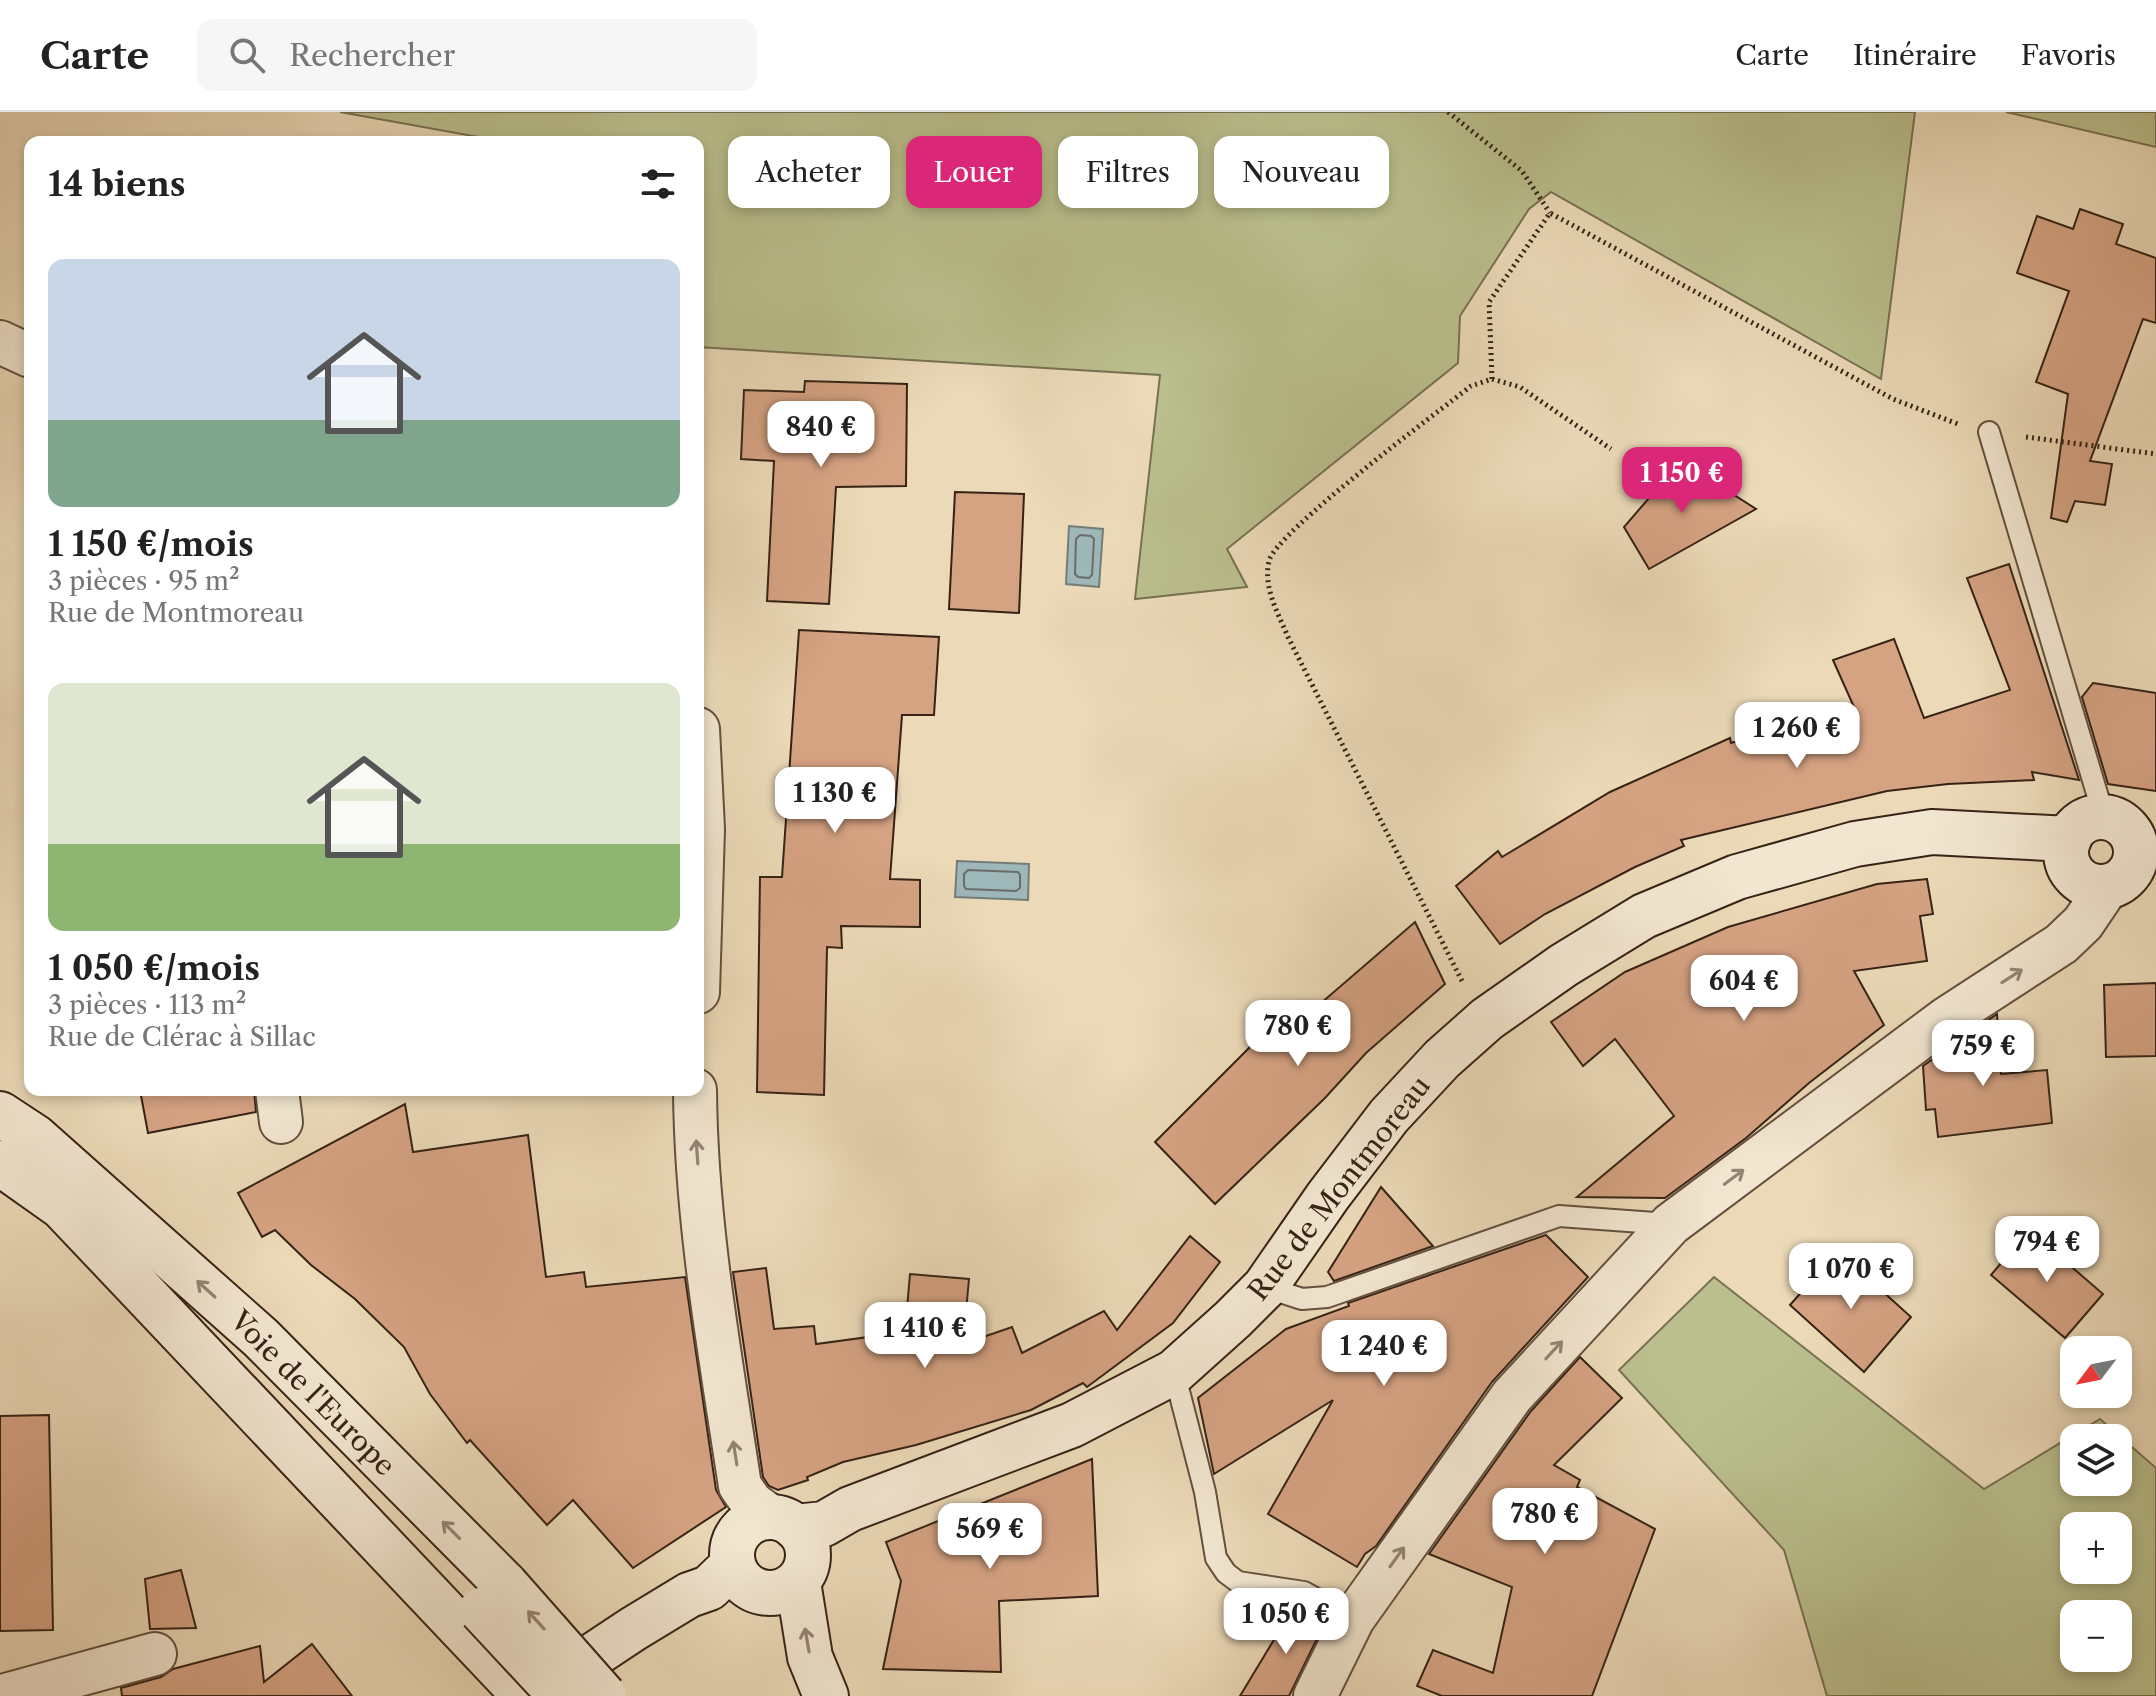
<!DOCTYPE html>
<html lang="fr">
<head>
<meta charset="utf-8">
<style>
  body { margin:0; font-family:"Libre Caslon Text",serif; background:#f6f6f6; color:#222; height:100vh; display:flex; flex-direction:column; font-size:30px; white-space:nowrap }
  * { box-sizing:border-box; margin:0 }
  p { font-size:26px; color:#767676 }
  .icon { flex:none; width:44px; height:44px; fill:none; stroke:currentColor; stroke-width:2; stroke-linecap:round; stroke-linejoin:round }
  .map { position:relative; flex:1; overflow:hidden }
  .drawer { position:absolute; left:24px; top:24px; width:680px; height:960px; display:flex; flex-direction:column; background:#fff; border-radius:16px; box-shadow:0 4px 12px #0003 }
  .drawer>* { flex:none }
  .guide { position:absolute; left:728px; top:24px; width:760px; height:72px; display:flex; gap:16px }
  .needle { width:52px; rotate:238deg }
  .tools { position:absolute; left:2060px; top:1224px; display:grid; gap:16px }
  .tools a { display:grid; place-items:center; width:72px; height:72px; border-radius:16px; background:#fff; box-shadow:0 4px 12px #0003; font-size:40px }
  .price { position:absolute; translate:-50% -68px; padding:0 18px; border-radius:16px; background:#fff; color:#222; font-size:26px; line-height:52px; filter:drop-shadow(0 2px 4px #0008) }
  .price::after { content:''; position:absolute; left:50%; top:48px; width:24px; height:18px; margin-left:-12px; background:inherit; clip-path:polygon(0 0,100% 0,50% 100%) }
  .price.active { background:#db2777; color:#fff }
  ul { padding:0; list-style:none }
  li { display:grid; align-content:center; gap:16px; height:424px; padding:0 24px }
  li span { display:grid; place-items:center; height:248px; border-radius:16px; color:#555 }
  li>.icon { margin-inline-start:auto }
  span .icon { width:144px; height:144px; fill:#fffc; stroke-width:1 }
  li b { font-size:34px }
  h2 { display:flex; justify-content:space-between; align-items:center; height:96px; padding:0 24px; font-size:34px }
  .chip { padding:0 28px; border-radius:16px; background:#fff; box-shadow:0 4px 12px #0003; font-size:28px; line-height:72px }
  .chip.active { background:#db2777; color:#fff }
  header { display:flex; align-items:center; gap:48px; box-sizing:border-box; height:112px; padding:0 40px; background:#fff; border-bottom:2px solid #e0e0e0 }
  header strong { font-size:38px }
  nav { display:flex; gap:44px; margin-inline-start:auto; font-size:28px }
  .search { width:560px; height:72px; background:#f6f6f6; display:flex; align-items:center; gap:20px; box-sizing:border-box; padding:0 28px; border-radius:16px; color:#767676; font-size:30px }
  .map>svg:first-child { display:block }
</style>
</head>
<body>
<header>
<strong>Carte</strong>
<div class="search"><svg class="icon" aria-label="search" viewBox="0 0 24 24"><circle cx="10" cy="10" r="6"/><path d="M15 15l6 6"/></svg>Rechercher</div>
<nav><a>Carte</a><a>Itinéraire</a><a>Favoris</a></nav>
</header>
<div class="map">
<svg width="2156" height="1584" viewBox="0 0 2156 1584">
  <rect width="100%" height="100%" fill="#ebd9b7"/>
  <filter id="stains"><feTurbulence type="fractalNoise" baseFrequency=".0025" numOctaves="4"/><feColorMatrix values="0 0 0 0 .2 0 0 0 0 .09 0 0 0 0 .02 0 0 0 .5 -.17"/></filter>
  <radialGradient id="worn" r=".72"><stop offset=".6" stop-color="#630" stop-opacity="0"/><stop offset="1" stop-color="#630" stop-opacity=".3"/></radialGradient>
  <g fill="#babf8d" stroke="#787152" stroke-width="2" fill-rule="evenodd">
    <path d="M340,0h1575l-34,267 -330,-187 -22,17 -69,107 -2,47 -231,186 20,38 -112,12 25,-224 -462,-28v-205h-192z"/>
    <path d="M2006,0h150v35z"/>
    <path d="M1714,1165l270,212 116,-70 56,49v228h-329l-43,-146 -165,-180zM2074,1326h44v44h-44zM2118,1414v44h-44v-44zM2118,1502v44h-44v-44z"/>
  </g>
  <g fill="#9eb7b9" stroke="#747c78" stroke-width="2">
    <path d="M1069,414l34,3 -4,58 -33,-3z"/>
    <path d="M957,749l72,3 -1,36 -73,-3z"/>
  </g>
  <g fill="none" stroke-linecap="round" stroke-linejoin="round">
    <g stroke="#6a6d68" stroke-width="2">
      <path d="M1080,423l11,1 3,3 -2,36 -3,3 -11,-1 -3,-3 1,-35z"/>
      <path d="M968,758l50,2 2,3v13l-4,3 -50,-2 -2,-3v-12z"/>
    </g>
  </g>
  <g fill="#d5a282" stroke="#362316" stroke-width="2">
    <path d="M2080,97l43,15 -7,20 40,14v65l-13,-4 -53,142 22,3 -7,41 -30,-4 -8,21 -16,-4 17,-124 -32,-12 33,-91 -52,-18 20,-57 36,13z"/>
    <path d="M805,269l102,3 -1,102 -70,1 -7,117 -62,-3 7,-140 -33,-2 3,-69 60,2z"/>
    <path d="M1681,349l75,48 -107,60 -25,-42z"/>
    <path d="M955,380l69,2 -5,119 -70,-4z"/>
    <path d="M2009,452l70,216 -47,-8 2,8 -86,4 -61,7 -206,49 3,6 -49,21 -90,47 -45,30 -44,-58 42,-35 4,6 108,-65 120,-54 1,5 123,-36 -21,-47 61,-21 30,79 86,-28 -43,-112z"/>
    <path d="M799,518l140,7 -5,78h-32l-12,164 30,1v47l-79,-1 1,22 -15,-1 -3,148 -67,-3 3,-215h22z"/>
    <path d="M2093,571l63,10v98l-48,-7 -26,-87z"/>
    <path d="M1927,767l6,35 -13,2 7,45 -73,10 30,54 -75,58 -63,55 -81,60 -88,-1 97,-81 -59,-77 -32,27 -32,-44 74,-50 103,-45 149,-43z"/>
    <path d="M1415,810l30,62 -79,69 -41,45 -110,106 -60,-62 119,-119 10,12z"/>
    <path d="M2156,871v73l-50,1 -2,-72z"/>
    <path d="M1997,902l4,60 46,-4 5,53 -114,14 -3,-28 -9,1 -3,-44z"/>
    <path d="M140,978h114l2,22 -108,21z"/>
    <path d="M405,992l8,48 115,-17 18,142 38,-5 2,15 99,-10 31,213 10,17 -93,61 -60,-68 -26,25 -77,-85 -3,3 -37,-49 -26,-47 -49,-48 -44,-34 -36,-35 -13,7 -24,-44z"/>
    <path d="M1381,1075l52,59 -99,35 -6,-9z"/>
    <path d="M2029,1118l74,64 -38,44 -74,-63z"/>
    <path d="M1546,1123l42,42 -96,105 -116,164 -11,8 -8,13 -89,-53 65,-114 -119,74 -16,-76 88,-69 63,-23 -1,-3z"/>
    <path d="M1190,1124l30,26 -47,61 -86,64 -4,-4 -52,27 -115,35 -73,17 -36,15 1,3 -30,10 -9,-4 -6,-9 -30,-205 33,-4 8,61 40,-3 2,18 89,-12 5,-58 59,5 -6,65 49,-17 10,26 82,-42 13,19z"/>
    <path d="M1838,1139l73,66 -47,55 -74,-67z"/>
    <path d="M1580,1245l42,41 -68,67 26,15 -3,7 78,42 -63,167h-150l-25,-10 16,-36 60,23 19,-86 -83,-33 102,-143z"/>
    <path d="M49,1303l4,215 -53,1v-215z"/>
    <path d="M1092,1347l6,137 -99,5 2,71 -118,-3 18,-88 -15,-39z"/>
    <path d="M181,1458l15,58 -46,1 -5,-50z"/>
    <path d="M1295,1493l31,15 -37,76h-49z"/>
    <path d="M312,1532l40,52h-230l-1,-8 40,-11 12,-8 87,-23 4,36z"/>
  </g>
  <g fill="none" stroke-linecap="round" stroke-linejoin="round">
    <g stroke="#63503e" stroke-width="24">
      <g id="service">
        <path d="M1989,320l115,385"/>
        <path d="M1265,1175l37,12 25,-2 232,-81 110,8"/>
        <path d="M1174,1260l31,120 11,66 10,15 12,9 66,10 49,27"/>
      </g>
    </g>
    <g stroke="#63503e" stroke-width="46">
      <g id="minor">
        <path d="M0,230l30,14"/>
        <path d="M698,617l5,100 -5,163"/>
        <path d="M277,978l4,32"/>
        <path d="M695,978c1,133 25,264 45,396l12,17 19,14"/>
        <path d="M2,1584l153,-42"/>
        <path d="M1315,1584l38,-77 159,-223 159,-172 276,-206 114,-74 22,-21 25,-37"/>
      </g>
    </g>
    <g stroke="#362316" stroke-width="48">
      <g id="secondary">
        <circle cx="2101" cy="740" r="35"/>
        <path d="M0,1002l35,23 226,201 245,247"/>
        <path d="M0,1051l62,44 463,489"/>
        <circle cx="770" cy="1443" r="38"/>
        <path d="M795,1415l29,-3 26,-15 222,-84 102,-53 59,-53 32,-32 63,-91 61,-80 53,-57 45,-40 77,-54 80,-49 93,-39 118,-33 77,-12 137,7"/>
        <path d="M798,1470l12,75 16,39"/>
        <path d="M547,1574l86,-57 56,-34 20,-7 24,-23"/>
      </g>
    </g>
    <g stroke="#362316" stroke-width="5" stroke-dasharray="2 4" stroke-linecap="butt">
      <path d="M1448,0l74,59 28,42"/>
      <path d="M1492,267l-3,-77 61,-89 343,186 65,25"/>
      <path d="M2026,325l130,17"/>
      <path d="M1462,869l-174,-344c-10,-24 -25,-49 -19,-76 7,-29 169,-149 202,-175l21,-7 28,8 91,62"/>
    </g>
    <use href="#service" stroke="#f2e6d0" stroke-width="20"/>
    <use href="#minor" stroke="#f2e6d0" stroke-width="42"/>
    <use href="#secondary" stroke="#f2e6d0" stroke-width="44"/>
    <g stroke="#362316" stroke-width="48" stroke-linecap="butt">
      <g id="secondary-bridge">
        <path d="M506,1473l98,111"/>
        <path d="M481,1498l80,86"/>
      </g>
    </g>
    <use href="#secondary-bridge" stroke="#f2e6d0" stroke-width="44"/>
  </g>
  <defs><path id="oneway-shaft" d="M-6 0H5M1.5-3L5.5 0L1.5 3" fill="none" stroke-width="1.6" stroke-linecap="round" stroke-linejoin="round" transform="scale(2)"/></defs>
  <g stroke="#948473">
    <use href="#oneway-shaft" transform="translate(2012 864) rotate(-33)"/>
    <use href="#oneway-shaft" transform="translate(697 1040) rotate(-94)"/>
    <use href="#oneway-shaft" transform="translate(1734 1065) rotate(-37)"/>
    <use href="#oneway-shaft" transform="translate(206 1177) rotate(-138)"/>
    <use href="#oneway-shaft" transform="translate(1554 1238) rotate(-47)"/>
    <use href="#oneway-shaft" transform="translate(735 1341) rotate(-99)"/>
    <use href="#oneway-shaft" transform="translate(451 1418) rotate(-135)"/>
    <use href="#oneway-shaft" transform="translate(1397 1445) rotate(-54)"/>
    <use href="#oneway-shaft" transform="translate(536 1508) rotate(-132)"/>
    <use href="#oneway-shaft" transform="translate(807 1528) rotate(-100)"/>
  </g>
  <g text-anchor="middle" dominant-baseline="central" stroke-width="6" stroke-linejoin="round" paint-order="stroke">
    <g font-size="28" fill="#362316" stroke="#f2e6d0">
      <text transform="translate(1339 1076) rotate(-52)">Rue de Montmoreau</text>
      <text transform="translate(313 1281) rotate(45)">Voie de l'Europe</text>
    </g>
  </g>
  <rect width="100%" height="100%" filter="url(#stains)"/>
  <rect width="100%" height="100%" fill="url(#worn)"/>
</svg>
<div class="tools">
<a><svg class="needle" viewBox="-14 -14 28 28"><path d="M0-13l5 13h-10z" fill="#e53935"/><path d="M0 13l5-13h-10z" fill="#767676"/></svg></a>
<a><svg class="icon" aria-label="layers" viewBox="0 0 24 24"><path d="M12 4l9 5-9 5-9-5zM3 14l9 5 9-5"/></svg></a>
<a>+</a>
<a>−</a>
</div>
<b class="price" style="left:821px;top:357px">840 €</b>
<b class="price active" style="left:1682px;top:403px">1 150 €</b>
<b class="price" style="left:1797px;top:658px">1 260 €</b>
<b class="price" style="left:835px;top:723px">1 130 €</b>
<b class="price" style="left:1744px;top:911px">604 €</b>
<b class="price" style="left:1298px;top:956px">780 €</b>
<b class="price" style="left:1983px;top:976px">759 €</b>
<b class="price" style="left:2047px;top:1172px">794 €</b>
<b class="price" style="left:1851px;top:1199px">1 070 €</b>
<b class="price" style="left:925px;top:1258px">1 410 €</b>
<b class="price" style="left:1384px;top:1276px">1 240 €</b>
<b class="price" style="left:1545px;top:1444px">780 €</b>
<b class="price" style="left:990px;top:1459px">569 €</b>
<b class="price" style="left:1286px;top:1544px">1 050 €</b>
<div class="guide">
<a class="chip">Acheter</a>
<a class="chip active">Louer</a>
<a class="chip">Filtres</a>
<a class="chip">Nouveau</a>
</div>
<section class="drawer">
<h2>14 biens<svg class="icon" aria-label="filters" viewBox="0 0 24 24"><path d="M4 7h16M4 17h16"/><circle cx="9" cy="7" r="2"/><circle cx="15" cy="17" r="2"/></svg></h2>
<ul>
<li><span style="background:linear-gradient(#c9d6e8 65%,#7fa58c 0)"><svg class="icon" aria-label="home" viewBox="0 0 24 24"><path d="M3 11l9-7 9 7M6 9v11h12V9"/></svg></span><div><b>1 150 €/mois</b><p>3 pièces · 95 m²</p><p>Rue de Montmoreau</p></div></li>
<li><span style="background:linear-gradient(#dfe7d0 65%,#8fb573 0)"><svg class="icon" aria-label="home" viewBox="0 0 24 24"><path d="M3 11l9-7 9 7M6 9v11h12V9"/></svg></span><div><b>1 050 €/mois</b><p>3 pièces · 113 m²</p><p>Rue de Clérac à Sillac</p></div></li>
</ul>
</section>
</div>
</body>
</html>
